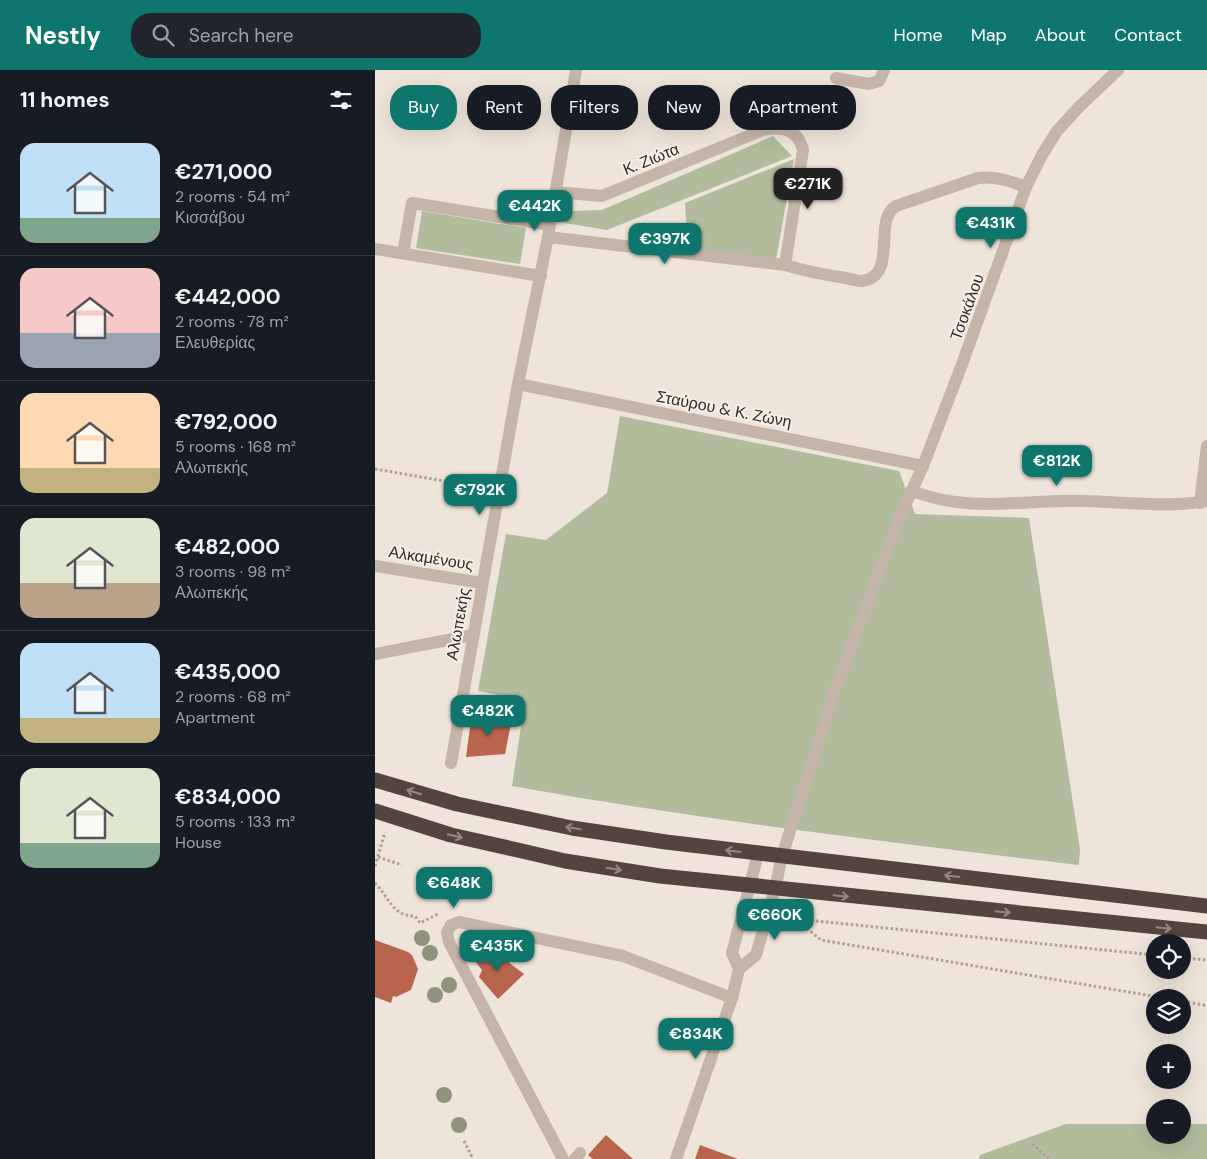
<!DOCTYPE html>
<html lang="en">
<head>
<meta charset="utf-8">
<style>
  body { margin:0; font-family:"DM Sans",sans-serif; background:#20242c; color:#f1f3f6; height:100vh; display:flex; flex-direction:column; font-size:19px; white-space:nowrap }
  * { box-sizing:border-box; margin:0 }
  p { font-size:16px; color:#9ea1a6 }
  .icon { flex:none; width:28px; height:28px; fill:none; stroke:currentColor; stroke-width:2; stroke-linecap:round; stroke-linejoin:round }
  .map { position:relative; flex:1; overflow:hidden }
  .side { display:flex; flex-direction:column; background:#171b24; width:375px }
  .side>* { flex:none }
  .guide { position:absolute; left:15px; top:15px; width:475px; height:45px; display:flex; gap:10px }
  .controls { position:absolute; left:771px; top:864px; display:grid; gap:10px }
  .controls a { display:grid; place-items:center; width:45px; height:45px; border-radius:50%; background:#171b24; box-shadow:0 5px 20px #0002; font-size:25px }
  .price { position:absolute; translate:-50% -42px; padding:0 11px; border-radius:10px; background:#0f766e; color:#fff; font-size:16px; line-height:32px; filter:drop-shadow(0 1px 2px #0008) }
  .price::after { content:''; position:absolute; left:50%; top:30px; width:15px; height:11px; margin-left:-8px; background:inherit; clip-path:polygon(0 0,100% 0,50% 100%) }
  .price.current { background:#222; color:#fff }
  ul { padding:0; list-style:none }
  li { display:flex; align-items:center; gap:15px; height:125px; padding:0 20px }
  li+li { border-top:1px solid #363941 }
  li span { display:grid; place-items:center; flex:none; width:140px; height:100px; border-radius:15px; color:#555 }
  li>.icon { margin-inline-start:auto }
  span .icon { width:60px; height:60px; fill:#fffc; stroke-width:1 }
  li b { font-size:21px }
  h2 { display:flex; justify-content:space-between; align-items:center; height:60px; padding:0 20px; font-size:21px }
  .chip { padding:0 18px; border-radius:20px; background:#171b24; box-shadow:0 5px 20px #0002; font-size:18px; line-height:45px }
  .chip.current { background:#0f766e; color:#fff }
  header { display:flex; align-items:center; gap:30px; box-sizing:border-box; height:70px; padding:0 25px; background:#0f766e; color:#fff }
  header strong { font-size:24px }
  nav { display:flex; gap:28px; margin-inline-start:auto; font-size:18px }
  .search { width:350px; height:45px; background:#20242c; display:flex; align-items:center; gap:12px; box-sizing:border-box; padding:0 18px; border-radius:20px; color:#9ea1a6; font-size:19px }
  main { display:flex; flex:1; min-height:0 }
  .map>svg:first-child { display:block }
</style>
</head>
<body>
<header>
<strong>Nestly</strong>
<div class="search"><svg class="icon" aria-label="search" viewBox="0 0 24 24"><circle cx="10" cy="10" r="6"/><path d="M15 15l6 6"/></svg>Search here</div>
<nav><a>Home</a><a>Map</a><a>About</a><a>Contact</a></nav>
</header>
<main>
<section class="side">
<h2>11 homes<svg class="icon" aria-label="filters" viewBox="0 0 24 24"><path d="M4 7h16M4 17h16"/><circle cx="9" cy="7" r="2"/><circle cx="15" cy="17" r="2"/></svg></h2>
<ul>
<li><span style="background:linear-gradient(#bfe0f5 75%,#7fa58c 0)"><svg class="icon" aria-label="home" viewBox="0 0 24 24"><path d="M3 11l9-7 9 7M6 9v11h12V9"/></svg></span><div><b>€271,000</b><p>2 rooms · 54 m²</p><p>Κισσάβου</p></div></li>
<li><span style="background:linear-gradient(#f6c9c9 65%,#9aa5b1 0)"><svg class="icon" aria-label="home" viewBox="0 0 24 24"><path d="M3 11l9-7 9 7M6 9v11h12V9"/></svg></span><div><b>€442,000</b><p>2 rooms · 78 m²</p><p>Ελευθερίας</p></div></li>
<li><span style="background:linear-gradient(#ffd9b3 75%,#c2b280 0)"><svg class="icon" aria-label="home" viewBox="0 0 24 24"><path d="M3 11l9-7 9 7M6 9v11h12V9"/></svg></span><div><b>€792,000</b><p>5 rooms · 168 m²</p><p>Αλωπεκής</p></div></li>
<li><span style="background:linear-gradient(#dfe7d0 65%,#b9a48a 0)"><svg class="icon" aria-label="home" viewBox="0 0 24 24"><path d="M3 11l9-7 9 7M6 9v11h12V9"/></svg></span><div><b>€482,000</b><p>3 rooms · 98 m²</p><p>Αλωπεκής</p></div></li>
<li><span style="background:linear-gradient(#bfe0f5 75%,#c2b280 0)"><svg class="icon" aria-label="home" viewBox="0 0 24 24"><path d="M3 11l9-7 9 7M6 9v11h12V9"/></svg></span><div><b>€435,000</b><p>2 rooms · 68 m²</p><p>Apartment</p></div></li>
<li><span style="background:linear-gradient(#dfe7d0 75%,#7fa58c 0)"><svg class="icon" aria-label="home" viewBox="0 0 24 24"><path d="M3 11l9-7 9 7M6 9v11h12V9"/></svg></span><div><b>€834,000</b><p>5 rooms · 133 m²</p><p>House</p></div></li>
</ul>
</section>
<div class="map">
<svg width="832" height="1089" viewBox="0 0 832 1089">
  <rect width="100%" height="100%" fill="#eee4da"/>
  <g fill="#b2bc9c">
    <path d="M398,66l19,20 -185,74 -42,-7 8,-12 29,-1z"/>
    <path d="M419,89l-18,101 -88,-11 -3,-46z"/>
    <path d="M47,141l104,17 -6,36 -104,-16z"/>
    <path d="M245,346l279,55 16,43 114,4 51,331 -1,16c-190,-23 -379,-45 -567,-79l13,-86 -47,-9 28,-157 40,6 61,-47z"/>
    <path d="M691,1054h89v11h28v-11h24v35h-228l1,-4z"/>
  </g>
  <g fill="#b9644d">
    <path d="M137,648l-7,36 -39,3 5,-37z"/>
    <path d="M0,870l33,12 4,3 6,14 -7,21 -15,7 -3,-1 -2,7 -16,-6z"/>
    <path d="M112,876l37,28 -26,25 -19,-22 3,-7 -8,-10z"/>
    <path d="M231,1065l27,24h-40l-5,-4z"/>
    <path d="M325,1075l38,14h-43z"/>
  </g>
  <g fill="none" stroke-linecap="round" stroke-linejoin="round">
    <g stroke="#b19e92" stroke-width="3" stroke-dasharray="2.5 2.5" stroke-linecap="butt">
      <path d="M0,399l109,19"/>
      <path d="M3,787l24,8"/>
      <path d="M0,796l10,-34"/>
      <path d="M0,813c13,13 18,34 40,33l5,7 18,-9"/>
      <path d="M420,849l26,21 343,58"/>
      <path d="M421,849l359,36"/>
      <path d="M808,888l24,2"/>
      <path d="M808,931l24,5"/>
      <path d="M89,1071l9,18"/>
      <path d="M657,1074l17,15"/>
    </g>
    <path stroke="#c5b4a8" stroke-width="12" d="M28,183l9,-50 138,22"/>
    <g stroke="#c5b4a8" stroke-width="12">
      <path d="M461,8l33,6 10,-3 5,-11"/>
      <path d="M181,122l46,4 161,-66c19,-4 35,-1 40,20l-18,115"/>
      <path d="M173,167l237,28c20,6 40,10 61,13 5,1 11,3 16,3 37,-5 10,-61 34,-75l82,-28c18,-2 32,3 48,9"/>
      <path d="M0,179l166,27"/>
      <path d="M143,314l405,82"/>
      <path d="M537,421c60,23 111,8 173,10 38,1 85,7 122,0"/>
      <path d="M825,433l7,-57"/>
      <path d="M0,496l107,17"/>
      <path d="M0,584l98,-19"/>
      <path d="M76,693l67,-379 30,-147 28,-167"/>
      <path d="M364,899l17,-14 19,-66 7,-33 52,-163 63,-170 26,-57 38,-99 65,-180 16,-32 15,-24 22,-24 39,-37"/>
      <path d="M188,1089l-114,-217 -2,-9 4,-8 8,-3 164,34 109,42"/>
      <path d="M200,1089l5,-6"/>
      <path d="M301,1089l56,-161 7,-29 -7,-16 26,-99"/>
    </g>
    <g stroke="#53443f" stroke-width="15">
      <path d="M0,710l82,24 115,24 94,14 541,64"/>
      <path d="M0,741l76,24 71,16 43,10 95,15 547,56"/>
    </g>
  </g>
  <g fill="#90927b">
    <circle cx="47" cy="868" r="8"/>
    <circle cx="55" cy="883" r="8"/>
    <circle cx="74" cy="915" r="8"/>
    <circle cx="60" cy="925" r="8"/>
    <circle cx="69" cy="1025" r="8"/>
    <circle cx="84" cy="1055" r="8"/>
  </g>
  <defs><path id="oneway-shaft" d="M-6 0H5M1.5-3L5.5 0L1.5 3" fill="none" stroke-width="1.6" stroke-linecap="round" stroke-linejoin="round" transform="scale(1.25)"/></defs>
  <g stroke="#958882">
    <use href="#oneway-shaft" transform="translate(39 722) rotate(-163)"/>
    <use href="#oneway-shaft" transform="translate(198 758) rotate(-170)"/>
    <use href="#oneway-shaft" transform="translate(80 766) rotate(14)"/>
    <use href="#oneway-shaft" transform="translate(358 781) rotate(-173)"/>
    <use href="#oneway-shaft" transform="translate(239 799) rotate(9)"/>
    <use href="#oneway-shaft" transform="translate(577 806) rotate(-173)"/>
    <use href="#oneway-shaft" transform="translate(466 826) rotate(6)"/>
    <use href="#oneway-shaft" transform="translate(628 842) rotate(6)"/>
    <use href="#oneway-shaft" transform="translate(789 858) rotate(6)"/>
  </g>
  <g text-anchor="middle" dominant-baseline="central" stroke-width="4" stroke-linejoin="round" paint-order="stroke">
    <g font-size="16" fill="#332a27" stroke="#f7eee6">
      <text transform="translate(276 89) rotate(-22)">Κ. Ζιώτα</text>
      <text transform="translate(592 237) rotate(-70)">Τσοκάλου</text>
      <text transform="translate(349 339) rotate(11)">Σταύρου &amp; Κ. Ζώνη</text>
      <text transform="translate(56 488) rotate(9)">Αλκαμένους</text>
      <text transform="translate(83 554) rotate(-80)">Αλωπεκής</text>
    </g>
  </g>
</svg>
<div class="controls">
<a><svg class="icon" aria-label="locate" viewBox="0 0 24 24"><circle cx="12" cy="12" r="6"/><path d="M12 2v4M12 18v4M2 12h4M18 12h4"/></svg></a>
<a><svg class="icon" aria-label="layers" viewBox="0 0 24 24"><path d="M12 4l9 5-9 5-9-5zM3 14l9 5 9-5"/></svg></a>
<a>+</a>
<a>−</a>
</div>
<b class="price current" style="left:433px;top:140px">€271K</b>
<b class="price" style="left:160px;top:162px">€442K</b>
<b class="price" style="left:616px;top:179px">€431K</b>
<b class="price" style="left:290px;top:195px">€397K</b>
<b class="price" style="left:682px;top:417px">€812K</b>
<b class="price" style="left:105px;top:446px">€792K</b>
<b class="price" style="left:113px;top:667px">€482K</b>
<b class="price" style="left:79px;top:839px">€648K</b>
<b class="price" style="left:400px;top:871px">€660K</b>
<b class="price" style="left:122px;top:902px">€435K</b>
<b class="price" style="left:321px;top:990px">€834K</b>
<div class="guide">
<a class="chip current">Buy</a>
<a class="chip">Rent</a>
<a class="chip">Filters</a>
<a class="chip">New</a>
<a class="chip">Apartment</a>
</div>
</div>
</main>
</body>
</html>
